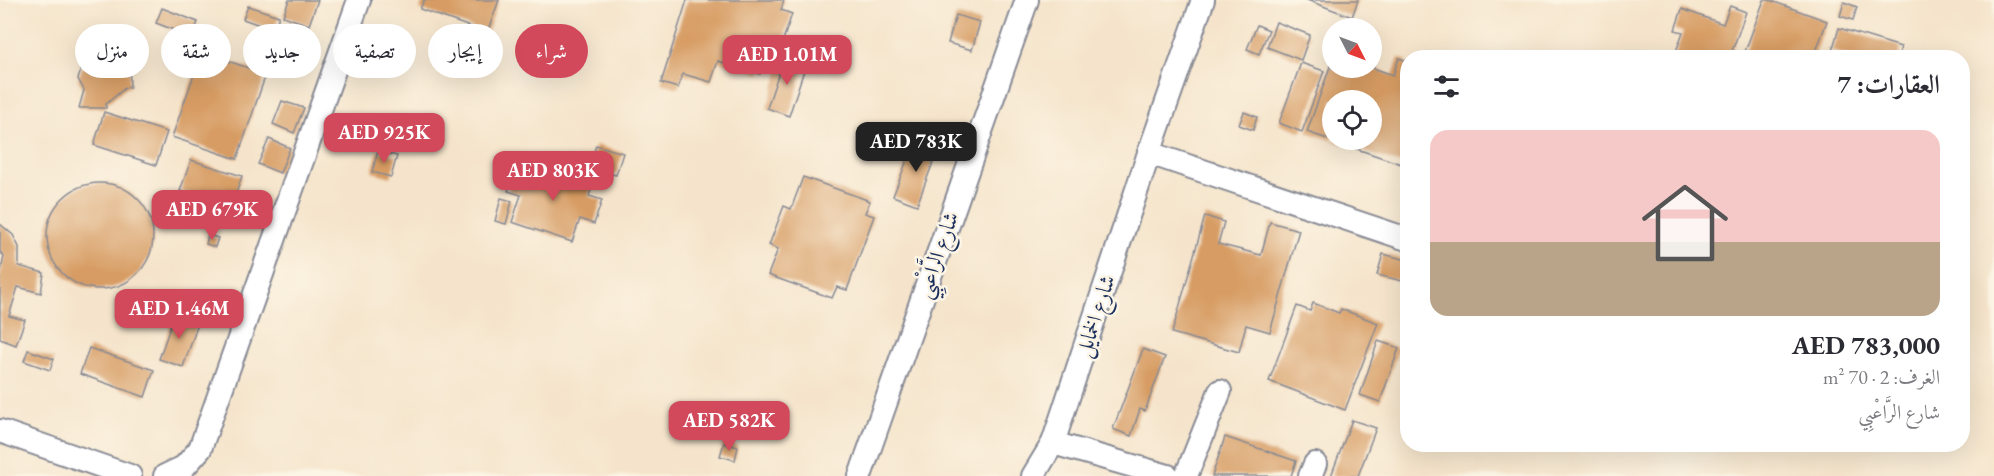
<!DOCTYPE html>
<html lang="ar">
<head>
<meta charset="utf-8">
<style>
  body { margin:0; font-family:"EB Garamond",Amiri,serif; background:#f2f2f3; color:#2b2b33; direction:rtl; height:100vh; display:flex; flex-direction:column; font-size:22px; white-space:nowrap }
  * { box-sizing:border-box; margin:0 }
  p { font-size:20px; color:#7c7c81 }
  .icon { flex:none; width:33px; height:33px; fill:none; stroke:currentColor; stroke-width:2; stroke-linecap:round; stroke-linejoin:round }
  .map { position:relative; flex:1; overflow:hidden; direction:ltr }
  .panel { position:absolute; left:1400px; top:50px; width:570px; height:402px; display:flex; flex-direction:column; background:#fff; border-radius:24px; box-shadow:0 6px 24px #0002; direction:rtl }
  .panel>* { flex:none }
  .guide { position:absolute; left:18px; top:24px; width:570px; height:54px; direction:rtl; display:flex; gap:12px }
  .needle { width:39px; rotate:132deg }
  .buttons { position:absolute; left:1322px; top:18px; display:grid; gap:12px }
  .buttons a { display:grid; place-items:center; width:60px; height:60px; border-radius:50%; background:#fff; box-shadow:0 6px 24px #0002; font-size:30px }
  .price { position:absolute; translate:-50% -51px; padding:0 14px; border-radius:12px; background:#d1495b; color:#fff; font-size:20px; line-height:39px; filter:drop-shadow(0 2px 3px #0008) }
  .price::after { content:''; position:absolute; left:50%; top:36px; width:18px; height:14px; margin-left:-9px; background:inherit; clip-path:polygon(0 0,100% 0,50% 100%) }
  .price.selected { background:#222; color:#fff }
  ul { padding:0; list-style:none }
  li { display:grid; align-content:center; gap:12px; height:318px; padding:0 30px }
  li+li { border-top:2px solid #e1e1e2 }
  li span { display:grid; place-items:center; height:186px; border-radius:18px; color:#555 }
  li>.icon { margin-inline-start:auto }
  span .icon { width:108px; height:108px; fill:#fffc; stroke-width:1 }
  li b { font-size:26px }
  h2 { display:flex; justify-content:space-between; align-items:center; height:72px; padding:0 30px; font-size:26px }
  .tag { padding:0 21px; border-radius:27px; background:#fff; box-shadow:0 6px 24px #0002; font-size:21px; line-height:54px }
  .tag.selected { background:#d1495b; color:#fff }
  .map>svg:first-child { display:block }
</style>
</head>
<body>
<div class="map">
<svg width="1994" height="476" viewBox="0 0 1994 476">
  <rect width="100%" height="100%" fill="#fcf5e5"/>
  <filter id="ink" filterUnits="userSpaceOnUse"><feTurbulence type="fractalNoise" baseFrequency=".0167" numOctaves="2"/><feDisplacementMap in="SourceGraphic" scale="12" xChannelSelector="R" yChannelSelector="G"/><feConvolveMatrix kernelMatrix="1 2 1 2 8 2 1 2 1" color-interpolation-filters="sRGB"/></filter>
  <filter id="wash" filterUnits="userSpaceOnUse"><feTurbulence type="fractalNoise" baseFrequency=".008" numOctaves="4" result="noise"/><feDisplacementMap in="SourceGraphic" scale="24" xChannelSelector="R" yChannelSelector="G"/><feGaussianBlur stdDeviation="1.35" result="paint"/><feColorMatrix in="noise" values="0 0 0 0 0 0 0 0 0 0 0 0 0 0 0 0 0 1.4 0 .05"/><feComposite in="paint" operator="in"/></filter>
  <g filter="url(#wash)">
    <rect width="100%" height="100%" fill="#f5e4cb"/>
    <g id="blocks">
      <g fill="#d79c63" fill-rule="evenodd">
        <path d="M289,0h29l-9,25 -26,-9z"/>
        <path d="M424,0h75l-12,33 -67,-24z"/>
        <path d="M687,0h97l-3,10 11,4 -11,32 -11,-3 -10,31 -42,-13 -7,21 -28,-8 -5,14 -17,-5z"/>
        <path d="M1307,0h51l-6,17z"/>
        <path d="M1764,0h5l58,21 -13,36h-71z"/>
        <path d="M1844,2l13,5 -4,13 -13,-4z"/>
        <path d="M248,6l31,10 -5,14 -31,-11z"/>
        <path d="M1730,6l16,6 -16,45h-56l9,-25 -8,-2 7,-21 41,15z"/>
        <path d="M162,8l36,14 -6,15 -36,-14z"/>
        <path d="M956,15l24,7 -8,28 -24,-7z"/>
        <path d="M1276,22l34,13 -9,25 -34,-13z"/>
        <path d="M1257,25l12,5 -10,24 -12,-5z"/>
        <path d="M1839,28l62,19 -3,10h-47l-19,-6z"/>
        <path d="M89,41l17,9 6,-5 11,6v7h6l1,29 -5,1 -19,16v4h-27l5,-18 -6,-11 4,-12 15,-2 3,-6 -16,-7z"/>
        <path d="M1371,47l8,3 -6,18 20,7 6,-17 8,3v87l-6,16 -94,-32 25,-71v7h39zM1332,100h39v40h-39z"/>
        <path d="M202,52l64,22 -29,85 -65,-22z"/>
        <path d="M784,57l22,7 -17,52 -22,-8z"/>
        <path d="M1301,63l23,8 -22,61 -23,-9z"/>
        <path d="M282,101l22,7 -10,25 -21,-9z"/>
        <path d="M104,112l63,20 -11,33 -62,-20z"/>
        <path d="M1244,112l13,5 -4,13 -14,-5z"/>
        <path d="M269,139l21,9 -10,25 -22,-9z"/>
        <path d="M915,140l23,9 -21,56 -24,-9z"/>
        <path d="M596,145l27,8 -7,22 -27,-7z"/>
        <path d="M378,151l19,5 -6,21 -19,-5z"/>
        <path d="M191,160l51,16 -16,48 -12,-4 5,-16 -39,-13z"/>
        <path d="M527,163l66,22 -4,11 13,4 -8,24 -14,-5 -8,23 -60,-20 9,-27 -13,-4 8,-21 7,2z"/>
        <path d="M803,177l67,24 -5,12 9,3 -27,74 -10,-3 -5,11 -64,-23 10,-26 -9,-4 15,-39 7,3z"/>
        <circle cx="100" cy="236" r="53"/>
        <path d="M501,198l11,3 -6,23 -11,-3z"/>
        <path d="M1205,216l19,6 -6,22 43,11 9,-33 29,8 -29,102 -24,-7 -7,27 -67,-19z"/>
        <path d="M0,224l13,11 6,12v19l25,7 -3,20 -23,-6 -9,29 16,4 -9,25 -16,-6v-63l4,-20 -4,-4z"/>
        <path d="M208,235l10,3 -3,9 -9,-3z"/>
        <path d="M1383,254l24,6v22l-30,-7z"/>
        <path d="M1313,303l26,10 2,-4 37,14 -33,87 -76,-29 28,-75 13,5z"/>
        <path d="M175,313l24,8 -16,46 -24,-8z"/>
        <path d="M1378,341l21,7 -19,54 -20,-7z"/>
        <path d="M89,348l65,22 -9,27 -65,-23z"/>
        <path d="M1143,349l22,8 -20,54 -5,-2 -9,27 -18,-7z"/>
        <path d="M28,350l26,9 -4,11 -26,-9z"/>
        <path d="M1352,420l24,8 -18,48h-27z"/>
        <path d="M1225,437l71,24 -5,15h-79z"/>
        <path d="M724,443l14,4 -3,13 -15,-4z"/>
      </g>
    </g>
  </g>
  <g filter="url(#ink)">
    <use href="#blocks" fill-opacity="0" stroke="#888a94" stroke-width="1.5"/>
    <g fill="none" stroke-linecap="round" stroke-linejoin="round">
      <g stroke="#888a94" stroke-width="26">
        <g id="minor">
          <path d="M1149,153l258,86"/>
          <path d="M0,431l130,45"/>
          <path d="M1053,443l115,33"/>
          <path d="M165,476l19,-9 16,-18 159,-449"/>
          <path d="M860,476l167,-476"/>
          <path d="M1033,476l20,-33 96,-290 54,-153"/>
          <path d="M1186,476l34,-85"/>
          <path d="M1310,476l5,-12"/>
        </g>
      </g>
      <use href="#minor" stroke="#fff" stroke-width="22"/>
    </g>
  </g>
  <g text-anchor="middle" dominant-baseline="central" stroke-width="5" stroke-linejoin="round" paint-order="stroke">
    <g font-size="22" fill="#1b2f5e" stroke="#fcf5e5">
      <text transform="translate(937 255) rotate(-71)">شارع الرَّاعْبِي</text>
      <text transform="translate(1095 316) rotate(-72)">شارع الخمايل</text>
    </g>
  </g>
</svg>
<div class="buttons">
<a><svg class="needle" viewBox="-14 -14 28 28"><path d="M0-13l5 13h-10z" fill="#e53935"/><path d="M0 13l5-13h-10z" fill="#7c7c81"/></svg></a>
<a><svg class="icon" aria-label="locate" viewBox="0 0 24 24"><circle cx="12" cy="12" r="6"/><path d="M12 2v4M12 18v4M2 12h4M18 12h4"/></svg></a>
</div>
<b class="price" style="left:787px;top:86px">AED 1.01M</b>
<b class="price" style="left:384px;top:164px">AED 925K</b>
<b class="price selected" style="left:916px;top:173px">AED 783K</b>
<b class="price" style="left:553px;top:202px">AED 803K</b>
<b class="price" style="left:212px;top:241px">AED 679K</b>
<b class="price" style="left:179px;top:340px">AED 1.46M</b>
<b class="price" style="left:729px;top:452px">AED 582K</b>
<div class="guide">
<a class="tag selected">شراء</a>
<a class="tag">إيجار</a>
<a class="tag">تصفية</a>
<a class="tag">جديد</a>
<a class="tag">شقة</a>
<a class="tag">منزل</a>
</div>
<section class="panel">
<h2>العقارات: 7<svg class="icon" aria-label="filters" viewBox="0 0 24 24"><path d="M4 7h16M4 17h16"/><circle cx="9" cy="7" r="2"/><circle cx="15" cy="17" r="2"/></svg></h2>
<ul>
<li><span style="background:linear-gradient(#f6c9c9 60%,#b9a48a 0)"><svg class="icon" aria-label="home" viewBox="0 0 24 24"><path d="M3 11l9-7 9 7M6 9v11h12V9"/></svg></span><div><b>AED 783,000</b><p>الغرف: 2 · 70 m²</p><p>شارع الرَّاعْبِي</p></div></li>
</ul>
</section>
</div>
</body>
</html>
